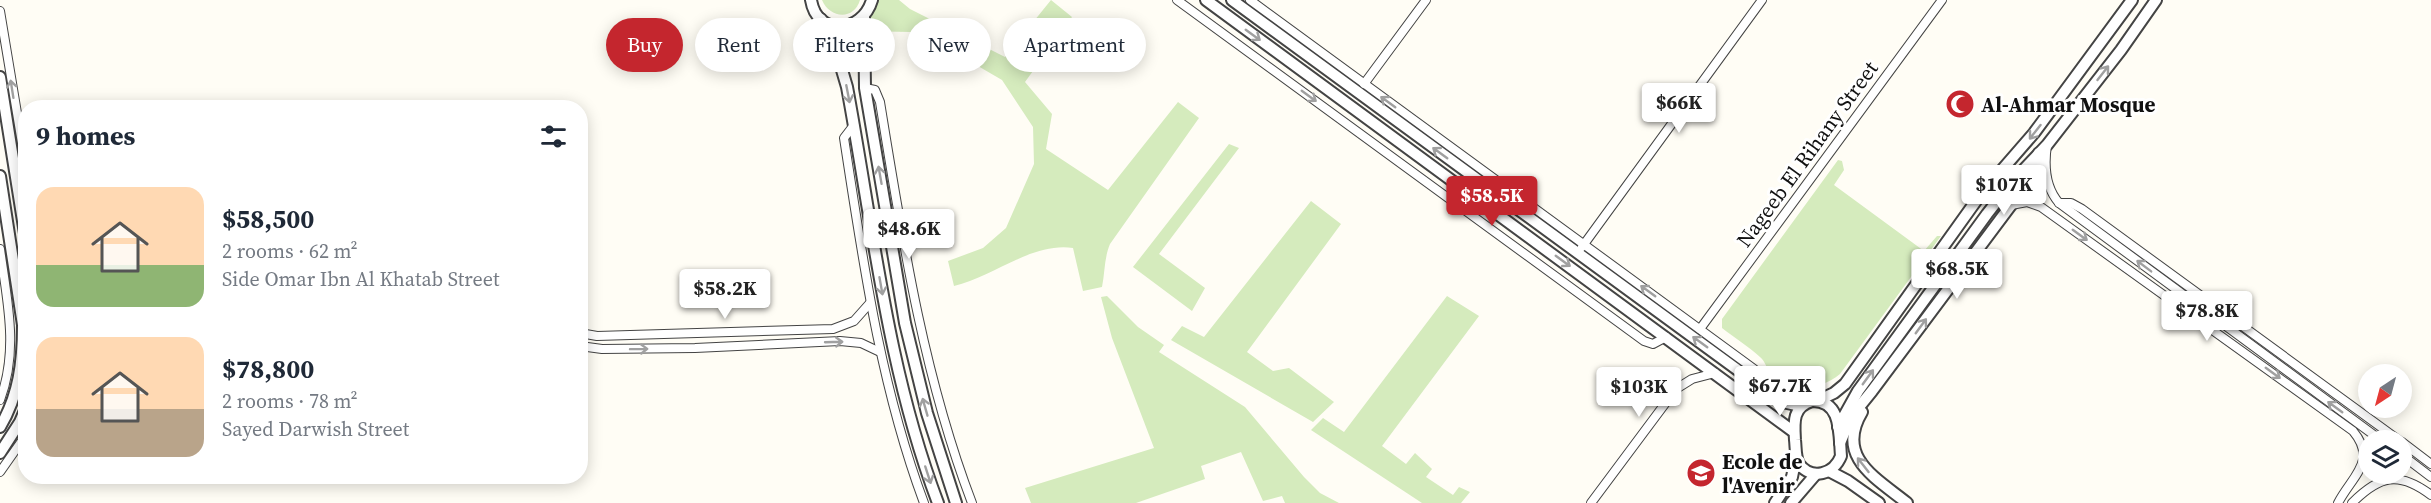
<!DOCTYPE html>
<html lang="en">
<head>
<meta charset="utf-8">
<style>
  body { margin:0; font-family:"Source Serif 4",serif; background:#f6f6f7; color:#1f2937; height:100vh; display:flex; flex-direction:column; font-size:22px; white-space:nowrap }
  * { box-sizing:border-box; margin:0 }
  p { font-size:20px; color:#747a83 }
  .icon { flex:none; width:33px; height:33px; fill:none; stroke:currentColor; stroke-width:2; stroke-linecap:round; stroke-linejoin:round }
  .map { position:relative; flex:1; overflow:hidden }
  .details { position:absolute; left:18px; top:100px; width:570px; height:384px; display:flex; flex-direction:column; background:#fff; border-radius:24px; box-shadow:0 3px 15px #0003 }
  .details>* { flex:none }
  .guide { position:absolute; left:606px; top:18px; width:570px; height:54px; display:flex; gap:12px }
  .needle { width:39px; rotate:216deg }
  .tools { position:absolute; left:2358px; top:364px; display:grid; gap:12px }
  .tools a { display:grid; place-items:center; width:54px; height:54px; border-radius:50%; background:#fff; box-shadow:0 3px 15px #0003; font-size:30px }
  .price { position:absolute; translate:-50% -51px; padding:0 14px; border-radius:6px; background:#fff; color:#222; font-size:20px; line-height:39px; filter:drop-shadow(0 2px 3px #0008) }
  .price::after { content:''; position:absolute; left:50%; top:36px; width:18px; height:14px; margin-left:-9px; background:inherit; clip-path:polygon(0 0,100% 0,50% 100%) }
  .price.selected { background:#c4262e; color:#fff }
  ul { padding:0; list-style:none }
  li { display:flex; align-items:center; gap:18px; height:150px; padding:0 18px }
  li span { display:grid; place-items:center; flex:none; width:168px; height:120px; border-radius:18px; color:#555 }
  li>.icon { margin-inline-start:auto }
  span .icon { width:72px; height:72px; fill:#fffc; stroke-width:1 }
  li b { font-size:26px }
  h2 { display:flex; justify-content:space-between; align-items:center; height:72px; padding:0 18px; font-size:26px }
  .chip { padding:0 21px; border-radius:27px; background:#fff; box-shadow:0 3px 15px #0003; font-size:21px; line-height:54px }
  .chip.selected { background:#c4262e; color:#fff }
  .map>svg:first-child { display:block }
</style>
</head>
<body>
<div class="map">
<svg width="2431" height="503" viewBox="0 0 2431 503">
  <rect width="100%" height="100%" fill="#fffdf5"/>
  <g fill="#d5ebbd">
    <path d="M822,0h38c-6,21 -31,18 -38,0z"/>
    <path d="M879,0h20l11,9 95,48 46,-57 21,17 -47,65 27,32 -6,35 62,41 70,-88 21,16 -89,126c-6,14 -5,29 -8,43l-19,4 -10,-43c-41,-6 -80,29 -119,38l-6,-25 35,-13 23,-20 28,-64 -1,-37 -31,-47 -55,-32 -36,-16 -51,-1z"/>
    <path d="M1229,144l10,4 -80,106 46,34 -13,23 -59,-44z"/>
    <path d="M1838,160l4,1 2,9 -10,15 90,66 13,-15h4l-101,138c-20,16 -48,21 -68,2 -5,-6 -6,-14 -12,-19 -12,-11 -25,-19 -38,-29v-9z"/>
    <path d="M1311,201l30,23 -94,128 26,19 16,-3 45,34 -21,20 -142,-82 11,-14 22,11z"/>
    <path d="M1107,296l31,31 26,18 -5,7 86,55 59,70 16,16 19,10h-54l-3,-7 -19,5 -22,-49 -40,14 4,13 -69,24h-105l-6,-15 129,-40 -42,-110 -11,-41z"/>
    <path d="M1447,296l32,20 -97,130 24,18 9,-11 17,16 -6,8 27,18 6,-8 11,5 -9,11h-39l-111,-73 12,-12 21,14z"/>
  </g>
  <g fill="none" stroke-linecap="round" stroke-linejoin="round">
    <g stroke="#444" stroke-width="10">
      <g id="minor">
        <path d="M1177,0l467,341 9,3 13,-7"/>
        <path d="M1250,0l504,369 8,7 9,17"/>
        <path d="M0,11l26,156"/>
        <path d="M1364,84l62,-84"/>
        <path d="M865,88l10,2 5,12c22,135 43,273 92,401"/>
        <path d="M854,125l-10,13c19,123 36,247 80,365"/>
        <path d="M2047,145c-3,20 -2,42 12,58l323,238"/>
        <path d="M2059,203h12l11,6 318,232"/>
        <path d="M2011,205l16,-3 14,5 312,224c25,30 -1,45 -15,72"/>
        <path d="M1582,247l180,-247"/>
        <path d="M0,249c7,51 19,101 0,151"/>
        <path d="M1700,329l242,-329"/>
        <path d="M580,333l17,3 236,-7 21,-8 16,-18"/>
        <path d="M580,346l22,3 93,-1 145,-7 21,2 19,9"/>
        <path d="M2402,442l29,22"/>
        <path d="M2402,455l29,22"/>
        <path d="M0,472l26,-37"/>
        <path d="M1591,503l85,-114 16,-10 23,-6"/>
        <path d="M2352,503c27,-27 46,-33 79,-8"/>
      </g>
    </g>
    <g stroke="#444" stroke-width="14">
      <g id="tertiary">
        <path d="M811,0c6,37 51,34 61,0"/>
        <path d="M1206,0l588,432"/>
        <path d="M1232,0l540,395 15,8 14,3"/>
        <path d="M864,17l1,71 40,235 22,90 29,90"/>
        <path d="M821,19l16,34 10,34c26,139 40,282 91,416"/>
        <path d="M0,77l26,163"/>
        <path d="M0,176l23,149c0,37 -4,70 -23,102"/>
        <path d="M1812,401c30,-1 27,33 29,55 -7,18 -29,25 -42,8 -4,-7 -3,-16 -4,-24 -1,-17 -3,-33 17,-39z"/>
        <path d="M1817,401l17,-8 11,-9 136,-190 53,-61 98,-133"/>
        <path d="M1862,412c-27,45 14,66 45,91"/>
        <path d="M1838,427l20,-36 129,-177 25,-32 35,-37 74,-95 35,-50"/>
        <path d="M1840,443l11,-26 21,-26 139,-186c13,-16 29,-29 28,-52"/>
        <path d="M0,453l20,-31 6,-14"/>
        <path d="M1829,471l19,10 31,22"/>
        <path d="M1775,503l17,-26 4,-20"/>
        <path d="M1791,503l25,-29"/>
      </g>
    </g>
    <use href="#minor" stroke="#fff" stroke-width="8"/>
    <use href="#tertiary" stroke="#fff" stroke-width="10"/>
  </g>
  <defs><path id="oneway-shaft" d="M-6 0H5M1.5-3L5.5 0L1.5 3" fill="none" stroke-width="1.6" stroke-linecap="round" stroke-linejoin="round" transform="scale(1.5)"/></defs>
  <g stroke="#a0a0a0">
    <use href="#oneway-shaft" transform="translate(1253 35) rotate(36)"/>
    <use href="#oneway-shaft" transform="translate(2103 73) rotate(-52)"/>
    <use href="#oneway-shaft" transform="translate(12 89) rotate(-99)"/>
    <use href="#oneway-shaft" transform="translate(848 94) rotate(79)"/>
    <use href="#oneway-shaft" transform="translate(1309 96) rotate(36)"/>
    <use href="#oneway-shaft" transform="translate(1388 102) rotate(-144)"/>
    <use href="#oneway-shaft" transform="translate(2035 132) rotate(128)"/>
    <use href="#oneway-shaft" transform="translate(1440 153) rotate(-144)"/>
    <use href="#oneway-shaft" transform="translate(880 175) rotate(-100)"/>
    <use href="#oneway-shaft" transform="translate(2080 235) rotate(36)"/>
    <use href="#oneway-shaft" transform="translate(1563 261) rotate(36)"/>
    <use href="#oneway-shaft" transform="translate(2144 266) rotate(-143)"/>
    <use href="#oneway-shaft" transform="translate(881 286) rotate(80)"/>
    <use href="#oneway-shaft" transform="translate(1648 291) rotate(-144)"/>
    <use href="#oneway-shaft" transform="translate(1921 326) rotate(-54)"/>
    <use href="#oneway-shaft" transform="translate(834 342) rotate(-2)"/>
    <use href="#oneway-shaft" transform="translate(1700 342) rotate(-144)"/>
    <use href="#oneway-shaft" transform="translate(639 349) rotate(-1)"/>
    <use href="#oneway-shaft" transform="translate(2273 373) rotate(36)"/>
    <use href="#oneway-shaft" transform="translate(1868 377) rotate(-54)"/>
    <use href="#oneway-shaft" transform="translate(925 407) rotate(-106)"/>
    <use href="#oneway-shaft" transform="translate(2335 407) rotate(-144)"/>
    <use href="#oneway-shaft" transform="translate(1863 465) rotate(-128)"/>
    <use href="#oneway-shaft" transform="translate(928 475) rotate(72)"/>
  </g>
  <defs>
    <g id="mosque-disc" transform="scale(1.5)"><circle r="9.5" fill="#c4262e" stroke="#fff"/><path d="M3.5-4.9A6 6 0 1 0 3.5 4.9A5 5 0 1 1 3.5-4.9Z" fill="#fff"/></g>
    <g id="school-disc" transform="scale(1.5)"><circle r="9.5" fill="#c4262e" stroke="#fff"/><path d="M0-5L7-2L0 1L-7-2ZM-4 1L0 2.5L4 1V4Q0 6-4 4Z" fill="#fff"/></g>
  </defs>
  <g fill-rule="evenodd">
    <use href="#mosque-disc" x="1960" y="104"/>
    <use href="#school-disc" x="1701" y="473"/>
  </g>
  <g text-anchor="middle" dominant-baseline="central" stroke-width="6" stroke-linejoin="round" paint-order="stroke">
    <g font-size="21" font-weight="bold" fill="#111" stroke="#fff" text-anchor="start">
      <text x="1981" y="104">Al-Ahmar Mosque</text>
      <text x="1722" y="461">Ecole de<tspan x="1722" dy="24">l'Avenir</tspan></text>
    </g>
    <g font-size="21" fill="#111" stroke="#fff">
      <text transform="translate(1807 154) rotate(-54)">Nageeb El Rihany Street</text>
    </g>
  </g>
</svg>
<div class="tools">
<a><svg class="needle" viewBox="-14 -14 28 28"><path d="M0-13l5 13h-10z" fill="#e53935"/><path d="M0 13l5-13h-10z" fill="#747a83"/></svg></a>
<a><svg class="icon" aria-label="layers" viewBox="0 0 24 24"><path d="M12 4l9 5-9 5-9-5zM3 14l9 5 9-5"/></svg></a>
</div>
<b class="price" style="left:1679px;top:134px">$66K</b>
<b class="price" style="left:2004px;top:216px">$107K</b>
<b class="price selected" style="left:1492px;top:227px">$58.5K</b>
<b class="price" style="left:909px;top:260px">$48.6K</b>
<b class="price" style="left:1957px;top:300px">$68.5K</b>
<b class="price" style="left:725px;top:320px">$58.2K</b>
<b class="price" style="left:2207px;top:342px">$78.8K</b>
<b class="price" style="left:1780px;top:417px">$67.7K</b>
<b class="price" style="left:1639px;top:418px">$103K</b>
<div class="guide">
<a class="chip selected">Buy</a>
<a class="chip">Rent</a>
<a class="chip">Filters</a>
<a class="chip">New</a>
<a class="chip">Apartment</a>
</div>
<section class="details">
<h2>9 homes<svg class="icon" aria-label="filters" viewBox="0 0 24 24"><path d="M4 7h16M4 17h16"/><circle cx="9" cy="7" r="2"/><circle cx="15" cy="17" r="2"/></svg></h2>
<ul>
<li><span style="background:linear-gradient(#ffd9b3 65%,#8fb573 0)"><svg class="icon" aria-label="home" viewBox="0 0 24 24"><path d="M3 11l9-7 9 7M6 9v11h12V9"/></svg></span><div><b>$58,500</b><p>2 rooms · 62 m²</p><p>Side Omar Ibn Al Khatab Street</p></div></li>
<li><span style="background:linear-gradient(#ffd9b3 60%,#b9a48a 0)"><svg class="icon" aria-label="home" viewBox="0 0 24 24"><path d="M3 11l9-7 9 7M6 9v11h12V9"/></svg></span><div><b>$78,800</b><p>2 rooms · 78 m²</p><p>Sayed Darwish Street</p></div></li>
</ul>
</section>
</div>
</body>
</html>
